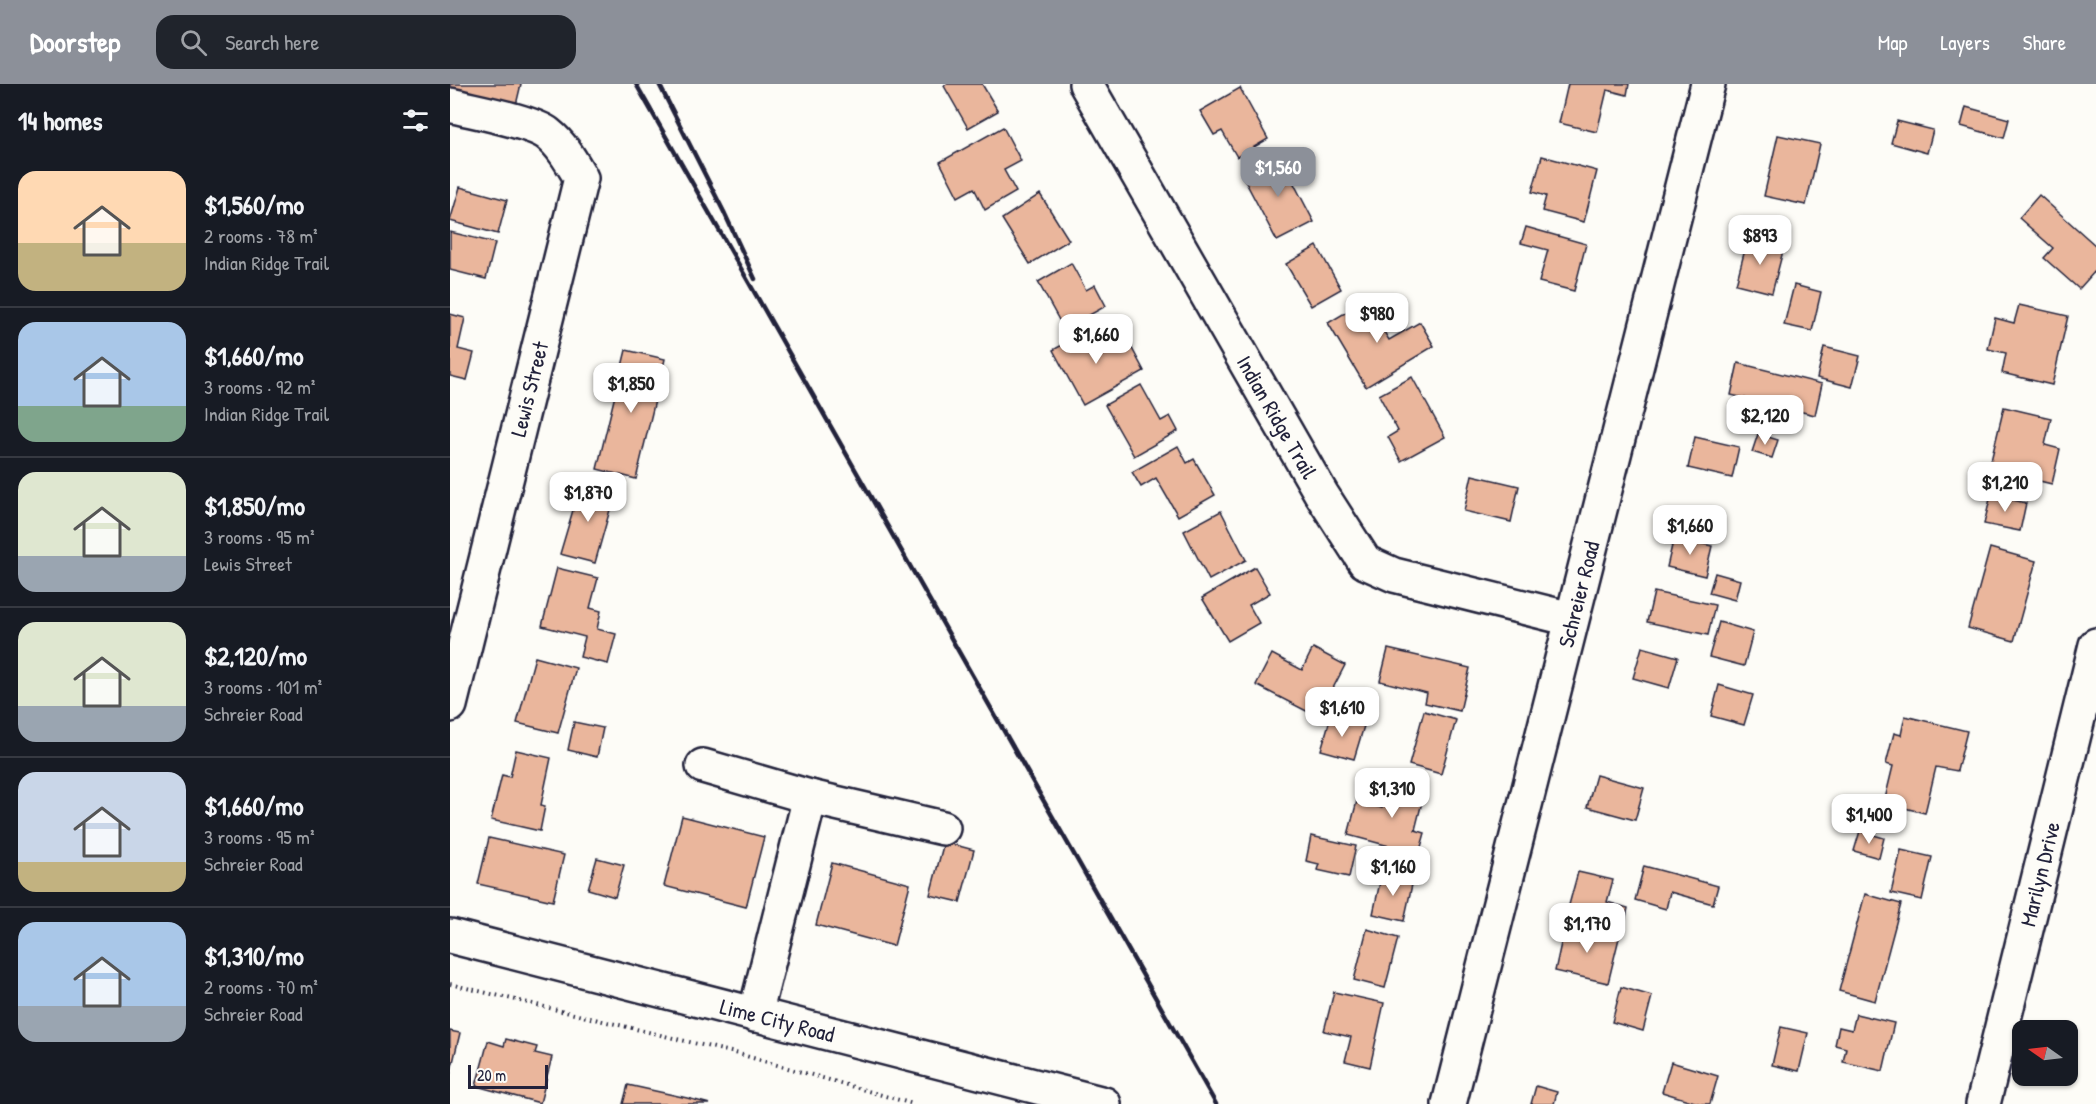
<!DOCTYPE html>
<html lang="en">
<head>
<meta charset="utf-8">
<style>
  body { margin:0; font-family:"Patrick Hand",sans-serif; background:#20242c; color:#f1f3f6; height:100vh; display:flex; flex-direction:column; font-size:22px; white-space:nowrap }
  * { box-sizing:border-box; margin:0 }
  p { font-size:20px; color:#9ea1a6 }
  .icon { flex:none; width:33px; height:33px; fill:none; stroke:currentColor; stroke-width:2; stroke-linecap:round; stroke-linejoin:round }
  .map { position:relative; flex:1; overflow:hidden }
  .details { display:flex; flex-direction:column; background:#171b24; width:450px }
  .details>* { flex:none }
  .needle { width:39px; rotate:284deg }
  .fabs { position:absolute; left:1562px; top:936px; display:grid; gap:12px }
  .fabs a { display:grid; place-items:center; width:66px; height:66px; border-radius:12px; background:#171b24; box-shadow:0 2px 4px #0004; font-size:30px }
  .scale { position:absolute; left:18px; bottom:15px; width:80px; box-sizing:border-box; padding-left:6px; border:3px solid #22223b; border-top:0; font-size:16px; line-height:21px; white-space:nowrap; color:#22223b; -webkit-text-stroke:4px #fdfcf7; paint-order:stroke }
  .price { position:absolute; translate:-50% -51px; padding:0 14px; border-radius:12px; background:#fff; color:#222; font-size:20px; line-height:39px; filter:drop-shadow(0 2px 3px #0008) }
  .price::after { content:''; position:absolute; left:50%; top:36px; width:18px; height:14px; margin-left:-9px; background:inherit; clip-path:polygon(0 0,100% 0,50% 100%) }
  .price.active { background:#8c9099; color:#fff }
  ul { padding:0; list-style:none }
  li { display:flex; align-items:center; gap:18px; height:150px; padding:0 18px }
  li+li { border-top:2px solid #363941 }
  li span { display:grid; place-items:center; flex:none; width:168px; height:120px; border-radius:18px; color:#555 }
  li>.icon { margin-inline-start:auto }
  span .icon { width:72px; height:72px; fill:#fffc; stroke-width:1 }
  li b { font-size:26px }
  h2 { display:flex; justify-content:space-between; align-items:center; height:72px; padding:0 18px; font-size:26px }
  header { display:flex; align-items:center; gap:36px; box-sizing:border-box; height:84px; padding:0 30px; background:#8c9099; color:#fff }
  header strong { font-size:28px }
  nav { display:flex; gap:33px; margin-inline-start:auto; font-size:21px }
  .search { width:420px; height:54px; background:#20242c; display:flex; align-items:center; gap:15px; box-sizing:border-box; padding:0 21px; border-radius:18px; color:#9ea1a6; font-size:22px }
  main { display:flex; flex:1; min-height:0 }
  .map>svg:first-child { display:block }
</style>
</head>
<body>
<header>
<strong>Doorstep</strong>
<div class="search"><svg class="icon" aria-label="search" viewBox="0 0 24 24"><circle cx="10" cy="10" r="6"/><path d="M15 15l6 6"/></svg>Search here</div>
<nav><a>Map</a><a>Layers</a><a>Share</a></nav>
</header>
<main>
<section class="details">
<h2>14 homes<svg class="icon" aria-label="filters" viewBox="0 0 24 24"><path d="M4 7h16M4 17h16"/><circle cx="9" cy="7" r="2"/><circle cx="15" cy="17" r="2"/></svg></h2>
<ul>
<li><span style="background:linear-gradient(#ffd9b3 60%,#c2b280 0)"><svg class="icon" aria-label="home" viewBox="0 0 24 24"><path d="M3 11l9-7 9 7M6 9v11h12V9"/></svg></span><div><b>$1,560/mo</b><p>2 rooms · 78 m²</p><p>Indian Ridge Trail</p></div></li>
<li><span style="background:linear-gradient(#a9c7e8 70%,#7fa58c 0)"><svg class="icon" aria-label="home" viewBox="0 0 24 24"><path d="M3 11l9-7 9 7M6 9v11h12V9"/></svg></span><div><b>$1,660/mo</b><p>3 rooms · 92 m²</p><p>Indian Ridge Trail</p></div></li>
<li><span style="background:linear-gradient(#dfe7d0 70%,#9aa5b1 0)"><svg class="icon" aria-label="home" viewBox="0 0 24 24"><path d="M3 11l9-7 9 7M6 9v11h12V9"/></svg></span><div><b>$1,850/mo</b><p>3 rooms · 95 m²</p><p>Lewis Street</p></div></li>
<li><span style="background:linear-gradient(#dfe7d0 70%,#9aa5b1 0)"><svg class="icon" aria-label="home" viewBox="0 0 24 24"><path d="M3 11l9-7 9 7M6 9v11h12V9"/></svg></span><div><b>$2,120/mo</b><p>3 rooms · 101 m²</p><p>Schreier Road</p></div></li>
<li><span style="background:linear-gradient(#c9d6e8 75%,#c2b280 0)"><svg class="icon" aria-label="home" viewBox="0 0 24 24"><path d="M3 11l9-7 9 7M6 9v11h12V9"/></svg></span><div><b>$1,660/mo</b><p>3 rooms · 95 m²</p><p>Schreier Road</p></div></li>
<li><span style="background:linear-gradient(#a9c7e8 70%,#9aa5b1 0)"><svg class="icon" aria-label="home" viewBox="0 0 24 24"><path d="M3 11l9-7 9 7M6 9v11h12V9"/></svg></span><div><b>$1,310/mo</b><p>2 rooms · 70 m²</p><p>Schreier Road</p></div></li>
</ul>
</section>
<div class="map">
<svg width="1646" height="1020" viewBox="0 0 1646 1020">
  <rect width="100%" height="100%" fill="#fdfcf7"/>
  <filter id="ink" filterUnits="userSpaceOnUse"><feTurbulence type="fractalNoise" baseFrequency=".0167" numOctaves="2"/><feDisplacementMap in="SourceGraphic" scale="12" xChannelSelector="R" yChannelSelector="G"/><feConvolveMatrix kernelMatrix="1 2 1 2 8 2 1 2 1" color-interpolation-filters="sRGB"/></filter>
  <g filter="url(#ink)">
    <g fill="#eab69c" stroke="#22223b" stroke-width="1.5">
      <path d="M0,0h71l-5,21 -66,-15z"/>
      <path d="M497,0h35l16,27 -30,17 -24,-42z"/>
      <path d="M1118,0h61l-2,11 -20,-5 -10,42 -38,-9z"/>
      <path d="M790,4l28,51 -31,18 -15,-26 -8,4 -14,-24z"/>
      <path d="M1516,23l43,12 -5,19 -43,-12z"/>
      <path d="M1447,37l36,9 -6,23 -36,-10z"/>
      <path d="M553,43l18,34 -17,9 12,22 -31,18 -11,-22 -16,9 -18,-35z"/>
      <path d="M1328,51l42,9 -14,61 -42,-9z"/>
      <path d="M829,71l35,67 -37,19 -35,-66z"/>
      <path d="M1092,72l55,15 -13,51 -42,-11 4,-15 -14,-4z"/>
      <path d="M10,103l47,13 -9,34 -48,-13z"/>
      <path d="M590,110l29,46 -39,24 -28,-45z"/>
      <path d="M1589,111l57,51v24l-17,19 -35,-31 9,-10 -34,-30z"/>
      <path d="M1076,143l60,17 -12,47 -35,-9 9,-32 -27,-7z"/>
      <path d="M0,148l45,11 -9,36 -36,-9z"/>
      <path d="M1298,154l36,9 -12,46 -36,-9z"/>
      <path d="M867,162l24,43 -30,17 -25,-42z"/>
      <path d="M621,179l15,27 9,-5 11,21 -42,23 -26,-47z"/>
      <path d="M1344,201l27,7 -9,39 -28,-6z"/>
      <path d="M915,217l24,39 31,-18 14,24 -68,41 -38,-64z"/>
      <path d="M1569,221l49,11 -16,69 -50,-12 4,-20 -18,-4 7,-31 19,5z"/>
      <path d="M0,230l15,4 -7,31 16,4 -7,27 -17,-4z"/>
      <path d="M643,244l13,25 22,-12 16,30 -61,34 -30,-55z"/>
      <path d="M1374,263l36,9 -8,31 -35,-9z"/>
      <path d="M176,266l39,9 -29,120 -39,-10z"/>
      <path d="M1288,279l84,21 -7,31 -84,-20z"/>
      <path d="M962,293l33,60 -44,24 -13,-24 10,-6 -19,-36z"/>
      <path d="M691,301l20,36 9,-5 8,15 -44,25 -29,-51z"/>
      <path d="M1554,323l47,11 -6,27 15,4 -8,35 -63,-15z"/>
      <path d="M1308,350l20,6 -6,18 -20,-6z"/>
      <path d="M1245,353l44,10 -7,31 -44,-10z"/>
      <path d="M728,362l9,17 7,-4 21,36 -37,21 -22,-38 -15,9 -9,-15z"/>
      <path d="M1022,391l47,11 -8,36 -47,-11z"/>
      <path d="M131,399l34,9 -20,71 -35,-9z"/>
      <path d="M1541,411l35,8 -6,28 -36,-7z"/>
      <path d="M771,427l25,49 -37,20 -25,-49z"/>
      <path d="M1224,453l38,9 -7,30 -38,-9z"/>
      <path d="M1540,464l46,13 -22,80 -46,-13z"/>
      <path d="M805,483l15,26 -21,12 10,18 -31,18 -26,-43z"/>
      <path d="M107,484l41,10 -8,30 11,3 -4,18 19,5 -8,30 -28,-7 5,-20 -43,-11z"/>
      <path d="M1265,489l25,7 -5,20 -26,-7z"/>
      <path d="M1204,508l61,13 -7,30 -61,-13z"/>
      <path d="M1269,538l34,10 -9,34 -35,-9z"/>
      <path d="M1192,563l36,10 -9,31 -36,-10z"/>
      <path d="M863,564l32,17 -27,52 -62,-32 16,-31 30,16z"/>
      <path d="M938,565l82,19 -10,43 -35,-8 2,-10 -47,-12z"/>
      <path d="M85,573l41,11 -18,65 -41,-10z"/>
      <path d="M1269,601l34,10 -9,30 -33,-9z"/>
      <path d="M974,627l32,9 -15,54 -32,-9z"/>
      <path d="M881,632l33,10 -10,33 -33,-9z"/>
      <path d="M1455,632l62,15 -10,40 -21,-4 -11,46 -41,-10 9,-37 -7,-2 8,-31 7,2z"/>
      <path d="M124,638l29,6 -6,29 -29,-7z"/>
      <path d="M66,666l35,8 -10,47 4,1 -5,25 -49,-11 11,-45 8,2z"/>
      <path d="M1146,691l48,13 -9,32 -48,-13z"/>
      <path d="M940,696l35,10 -10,40 10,3 -6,21 -71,-19 9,-34 25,7z"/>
      <path d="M232,732l82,21 -18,70 -82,-21z"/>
      <path d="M1410,747l24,7 -5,20 -25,-7z"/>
      <path d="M861,752l45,10 -7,31 -32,-7 2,-6 -13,-3z"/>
      <path d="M39,754l75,17 -11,46 -75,-17z"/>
      <path d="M494,758l30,8 -14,52 -30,-7z"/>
      <path d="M1451,766l31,7 -10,43 -31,-7z"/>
      <path d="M147,774l27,7 -9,32 -27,-8z"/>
      <path d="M382,779l78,21 -16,62 -78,-21z"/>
      <path d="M1194,782l74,20 -5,18 -43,-12 -4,17 -31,-9z"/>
      <path d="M1128,788l35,8 -6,22 21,6 -5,23 -57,-15z"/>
      <path d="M932,789l31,7 -9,41 -31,-7z"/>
      <path d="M1415,810l36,10 -26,97 -36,-10z"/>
      <path d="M1115,841l54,13 -11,45 -53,-12z"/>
      <path d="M917,845l31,9 -13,50 -31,-8z"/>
      <path d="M1171,903l31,9 -9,35 -31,-9z"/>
      <path d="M884,908l50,11 -14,64 -25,-6 6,-24 -27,-6z"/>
      <path d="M1406,930l38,9 -11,48 -40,-9 3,-14 -11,-3 4,-18 13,3z"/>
      <path d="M1331,943l27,6 -9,38 -27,-6z"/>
      <path d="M0,947l10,2 -10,42z"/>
      <path d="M56,955l31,8 -2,6 17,4 -12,46 -64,-17 12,-45 16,5z"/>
      <path d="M1221,978l47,14 -8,28h-9l-39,-12z"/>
      <path d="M178,1001l59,13 23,6h-87z"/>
      <path d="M1086,1002l21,6 -3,12h-23z"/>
    </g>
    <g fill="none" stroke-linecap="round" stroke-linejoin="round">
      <g stroke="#22223b" stroke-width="38">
        <g id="minor">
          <path id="s1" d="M636,0l236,411 43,67 29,13 177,44"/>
          <path d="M0,21c23,6 81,16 98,29 15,12 24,29 33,44l-131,527"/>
          <path d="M253,682l107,31 -55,218"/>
          <path d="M360,713l133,31"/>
          <path id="s2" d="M0,852l654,168"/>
          <path id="s3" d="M999,1020l259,-1020"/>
          <path id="s4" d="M1533,1020l113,-459"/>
        </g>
      </g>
      <path stroke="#22223b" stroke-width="4" stroke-dasharray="1.5 4.5" stroke-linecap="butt" d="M0,900l289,70 174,50"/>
      <use href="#minor" stroke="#fdfcf7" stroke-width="33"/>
      <g stroke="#22223b" stroke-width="4.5">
        <path d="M186,0l580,1020"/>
        <path d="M209,0l65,128 31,67"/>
      </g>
    </g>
  </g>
  <g text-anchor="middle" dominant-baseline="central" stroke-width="6" stroke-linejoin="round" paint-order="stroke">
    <g font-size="22" fill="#22223b" stroke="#fdfcf7">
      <text transform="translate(79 305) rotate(-76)">Lewis Street</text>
      <text stroke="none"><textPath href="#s1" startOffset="384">Indian Ridge Trail</textPath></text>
      <text stroke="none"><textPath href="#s3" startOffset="526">Schreier Road</textPath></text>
      <text stroke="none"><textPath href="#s4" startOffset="237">Marilyn Drive</textPath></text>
      <text stroke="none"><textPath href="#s2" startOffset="338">Lime City Road</textPath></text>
    </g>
  </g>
</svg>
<div class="fabs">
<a><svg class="needle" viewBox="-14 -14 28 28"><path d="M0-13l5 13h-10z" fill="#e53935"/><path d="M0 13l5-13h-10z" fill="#9ea1a6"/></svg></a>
</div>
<div class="scale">20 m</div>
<b class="price active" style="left:828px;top:114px">$1,560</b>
<b class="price" style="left:1310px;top:182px">$893</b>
<b class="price" style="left:927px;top:260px">$980</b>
<b class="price" style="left:646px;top:281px">$1,660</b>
<b class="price" style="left:181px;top:330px">$1,850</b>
<b class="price" style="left:1315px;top:362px">$2,120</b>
<b class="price" style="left:1555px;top:429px">$1,210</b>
<b class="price" style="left:138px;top:439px">$1,870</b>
<b class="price" style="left:1240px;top:472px">$1,660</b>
<b class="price" style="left:892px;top:654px">$1,610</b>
<b class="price" style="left:942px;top:735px">$1,310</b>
<b class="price" style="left:1419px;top:761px">$1,400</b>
<b class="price" style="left:943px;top:813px">$1,160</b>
<b class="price" style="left:1137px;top:870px">$1,170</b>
</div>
</main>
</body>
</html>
